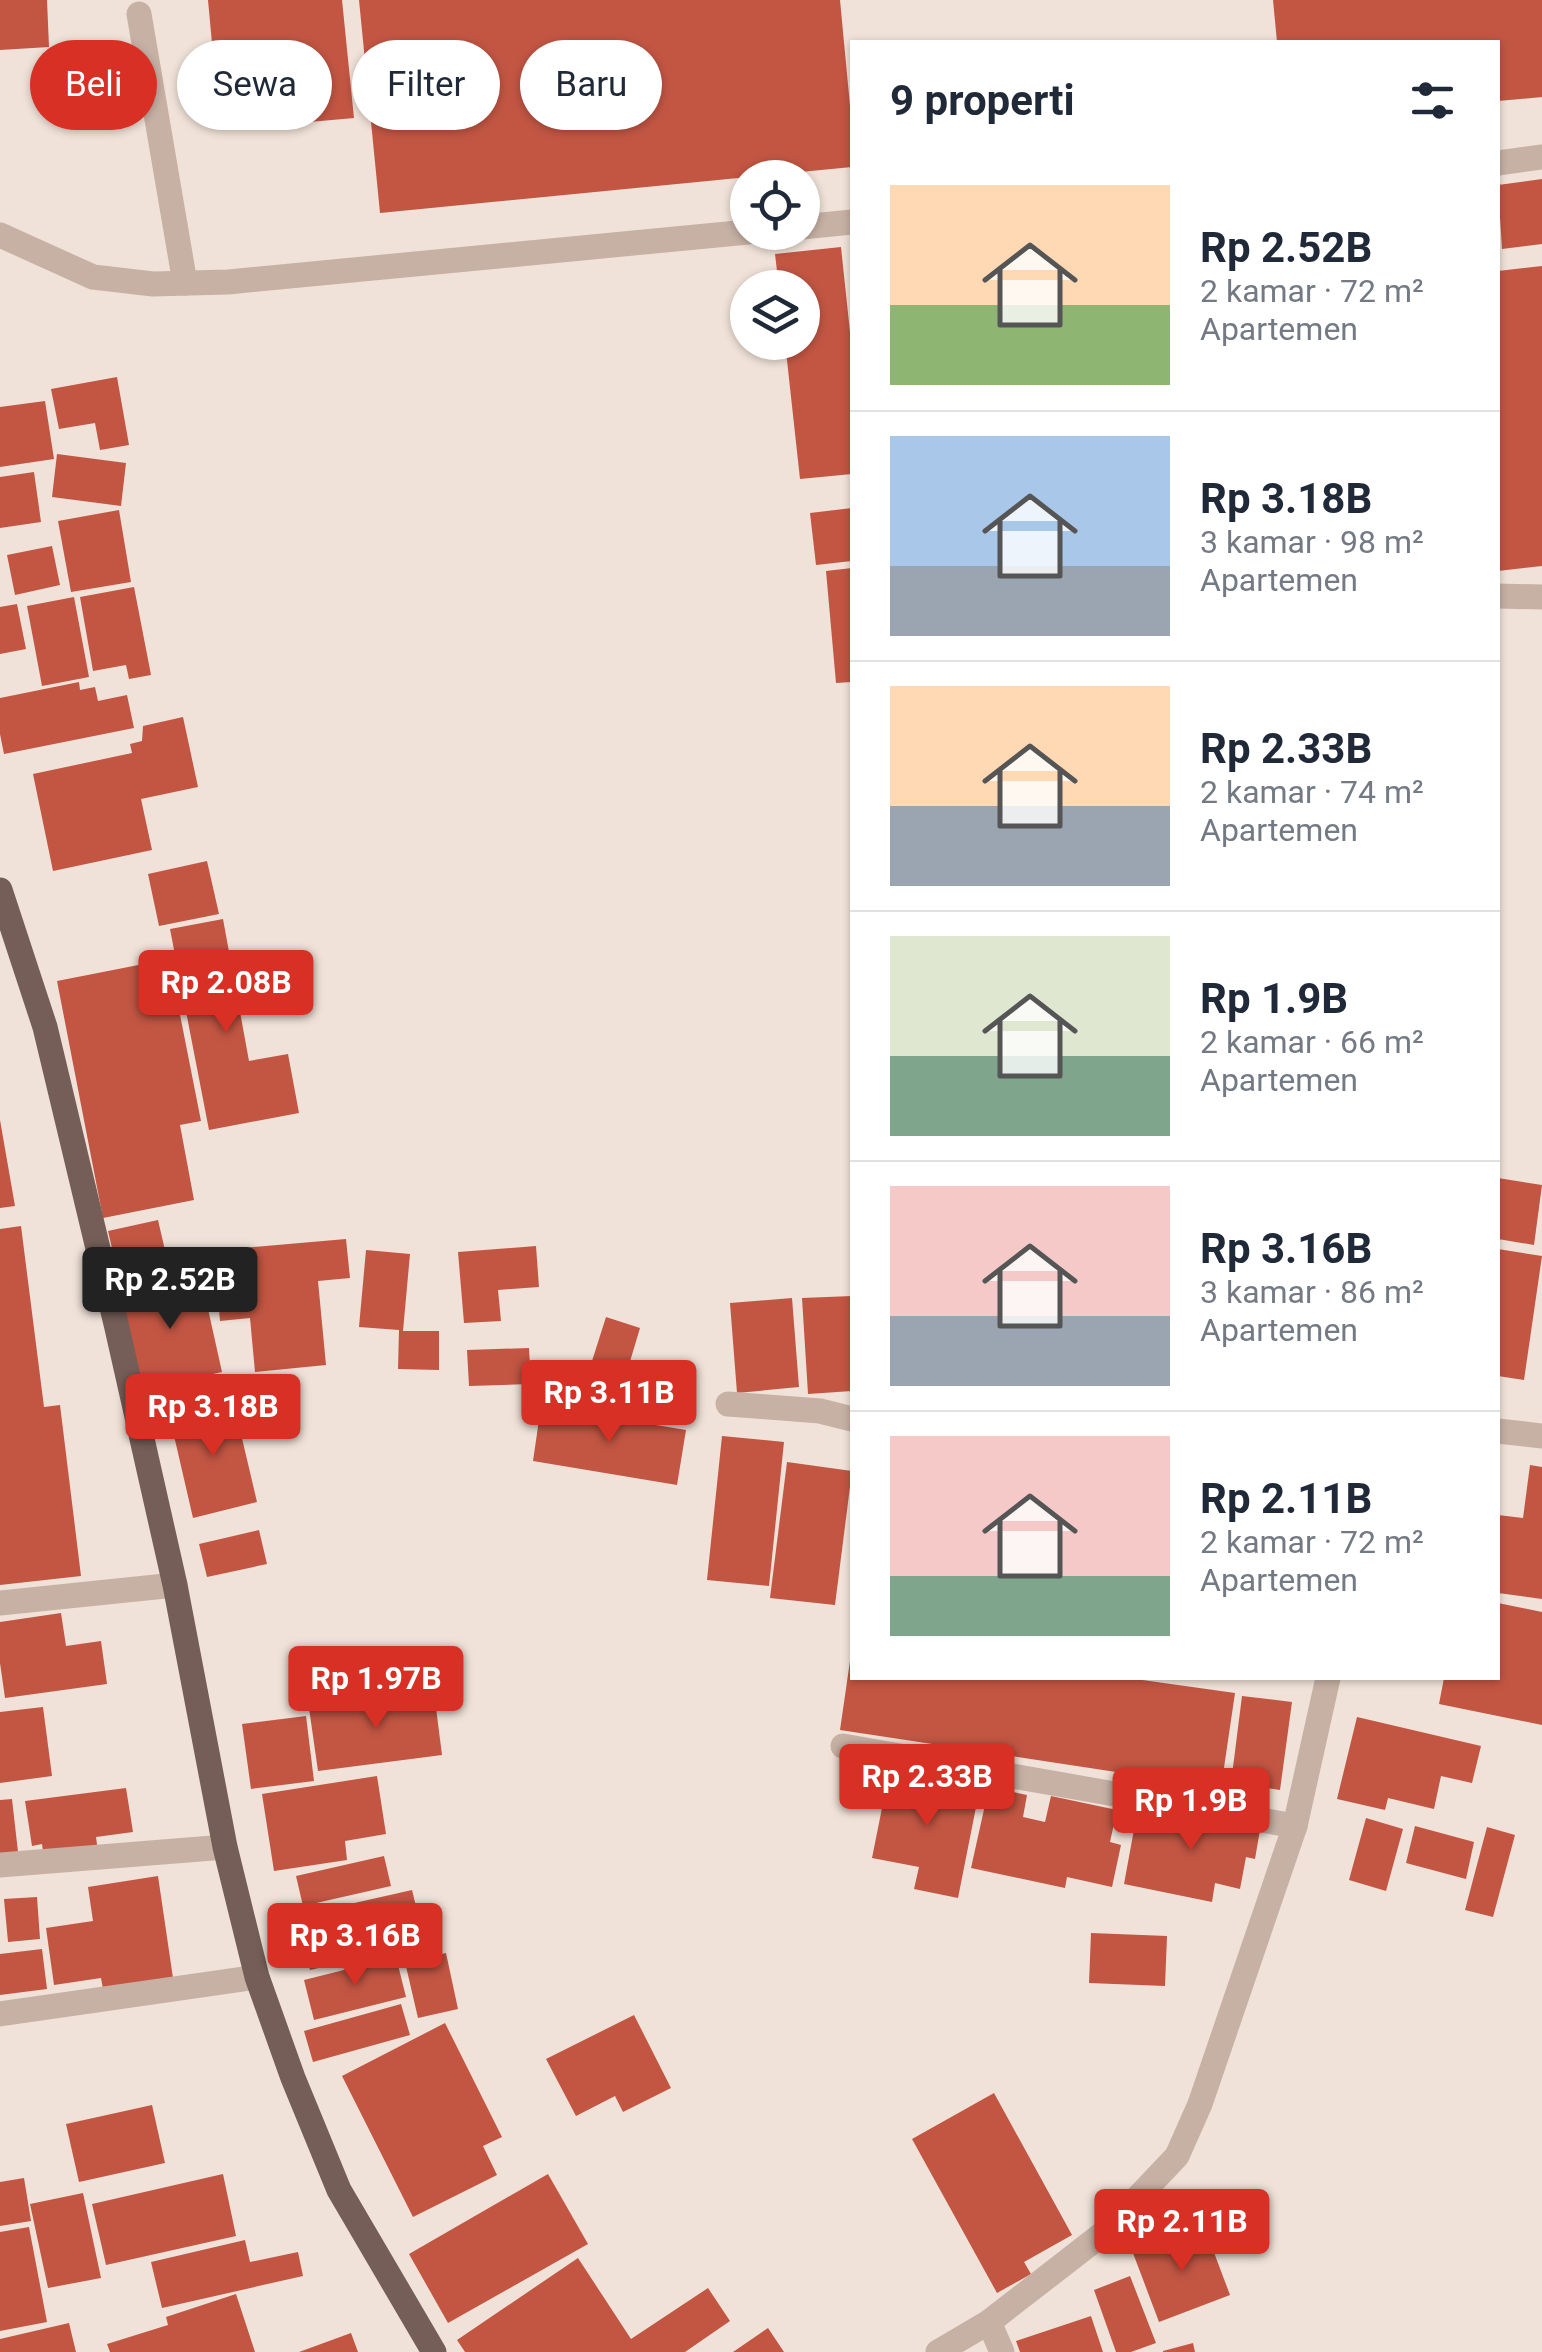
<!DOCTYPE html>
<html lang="id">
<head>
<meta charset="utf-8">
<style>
  body { margin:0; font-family:Roboto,sans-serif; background:#f2f2f3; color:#1f2937; height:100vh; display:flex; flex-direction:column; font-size:38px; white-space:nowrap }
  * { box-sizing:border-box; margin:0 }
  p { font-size:32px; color:#747a83 }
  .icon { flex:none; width:55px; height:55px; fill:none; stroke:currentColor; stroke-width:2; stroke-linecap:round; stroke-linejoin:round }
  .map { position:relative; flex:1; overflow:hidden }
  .details { position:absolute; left:850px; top:40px; width:650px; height:1640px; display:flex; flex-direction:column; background:#fff; border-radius:0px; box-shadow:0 2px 8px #0004 }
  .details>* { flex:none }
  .hud { position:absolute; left:30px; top:40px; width:670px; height:90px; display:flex; gap:20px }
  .controls { position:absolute; left:730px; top:160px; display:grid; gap:20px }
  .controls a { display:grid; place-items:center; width:90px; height:90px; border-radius:50%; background:#fff; box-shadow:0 2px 8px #0004; font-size:50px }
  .price { position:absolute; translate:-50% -85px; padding:0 22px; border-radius:10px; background:#d93025; color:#fff; font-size:32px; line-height:65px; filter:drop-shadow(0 2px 5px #0008) }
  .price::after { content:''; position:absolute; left:50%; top:60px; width:30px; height:22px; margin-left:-15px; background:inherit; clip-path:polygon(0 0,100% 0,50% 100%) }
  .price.on { background:#222; color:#fff }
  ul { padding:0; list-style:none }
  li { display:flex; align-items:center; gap:30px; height:250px; padding:0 40px }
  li+li { border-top:2px solid #e0e1e3 }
  li span { display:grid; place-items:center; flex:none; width:280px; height:200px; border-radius:0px; color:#555 }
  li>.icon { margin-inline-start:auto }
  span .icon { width:120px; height:120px; fill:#fffc; stroke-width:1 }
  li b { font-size:42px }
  h2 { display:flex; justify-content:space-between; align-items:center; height:120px; padding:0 40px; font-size:42px }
  .chip { padding:0 35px; border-radius:45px; background:#fff; box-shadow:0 2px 8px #0004; font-size:35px; line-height:90px }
  .chip.on { background:#d93025; color:#fff }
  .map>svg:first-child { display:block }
</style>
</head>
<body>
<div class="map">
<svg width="1542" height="2352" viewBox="0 0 1542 2352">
  <rect width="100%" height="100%" fill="#f0e2d8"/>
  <g fill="#c25643">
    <path d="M0,0h47l2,47 -49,3z"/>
    <path d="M208,0h134l12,118 -134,12z"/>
    <path d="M359,0h481l12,127v40l-472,46z"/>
    <path d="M1273,0h269v97l-44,4v-59h-221z"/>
    <path d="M1542,179v65l-40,5 -4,-64z"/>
    <path d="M841,247l11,104v123l-52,5 -15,-137h17v-54h-23l-4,-34z"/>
    <path d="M1542,266v300l-44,5v-300z"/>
    <path d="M117,377l12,68 -29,5 -5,-27 -36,6 -8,-40z"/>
    <path d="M45,401l9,58 -54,8v-60z"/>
    <path d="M57,454l69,9 -5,43 -69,-9z"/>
    <path d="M34,472l7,50 -41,6v-51z"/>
    <path d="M852,508v53l-36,4 -6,-52z"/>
    <path d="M119,510l12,72 -60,10 -13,-71z"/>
    <path d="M52,546l8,39 -45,10 -8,-40z"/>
    <path d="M852,568v114l-16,1 -10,-112z"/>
    <path d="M134,587l17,88 -22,4 -3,-14 -33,6 -13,-74z"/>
    <path d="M74,597l15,80 -47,9 -15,-80z"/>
    <path d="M17,604l9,45 -26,5v-47z"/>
    <path d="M79,682l1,8 15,-3 3,14 29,-6 7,33 -130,26 -4,-20v-36z"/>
    <path d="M183,717l15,70 -57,12 11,51 -99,21 -20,-97 99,-21 -2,-9 12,-3 1,-15z"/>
    <path d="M207,861l12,53 -60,12 -11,-52z"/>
    <path d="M223,919l26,142 39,-7 11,59 -90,17 -39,-201z"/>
    <path d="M169,959l32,162 -21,4 14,75 -91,18 -46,-237z"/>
    <path d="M0,1120l15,86 -15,2z"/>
    <path d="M1498,1178l44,7 -8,60 -36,-6z"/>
    <path d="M158,1220l9,39 -50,11 -9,-39z"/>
    <path d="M21,1226l23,181 16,-2 21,171 -81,9v-356z"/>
    <path d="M346,1239l4,39 -32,3 8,84 -71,7 -5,-54 -30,3 -4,-43 17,-2 -3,-27z"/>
    <path d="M536,1246l3,41 -41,3 3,31 -37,2 -6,-71z"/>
    <path d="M1498,1249l44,7 -18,124 -26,-4z"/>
    <path d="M366,1250l44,4 -7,77h36v39l-41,-1 1,-39 -40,-3z"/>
    <path d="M200,1273l22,99 -82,18 -22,-98z"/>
    <path d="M852,1296v95l-44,3 -6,-96z"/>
    <path d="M792,1298l7,89 -62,6 -7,-90z"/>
    <path d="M606,1317l34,11 -20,67 -35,-12z"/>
    <path d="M529,1348l2,36 -62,2 -2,-36z"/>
    <path d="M233,1400l24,102 -64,16 -24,-104z"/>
    <path d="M541,1406l145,24 -9,55 -144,-24z"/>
    <path d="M722,1436l62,6 -15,144 -62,-6z"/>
    <path d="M787,1462l65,9 -17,134 -65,-7z"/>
    <path d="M1530,1465l12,2v132l-44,-6v-78l25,3z"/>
    <path d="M259,1530l8,34 -60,13 -8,-33z"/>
    <path d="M1498,1603l44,9v113l-103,-21 5,-26h54z"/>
    <path d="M61,1613l5,33 35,-5 6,43 -102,14 -5,-35v-41z"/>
    <path d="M850,1661l2,17h276l107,15 -14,95 -381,-58z"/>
    <path d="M434,1692l8,63 -124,16 -9,-63z"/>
    <path d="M1242,1696l50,6 -12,88 -49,-7z"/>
    <path d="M43,1707l9,69 -52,7v-71z"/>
    <path d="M306,1716l8,65 -63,8 -9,-65z"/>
    <path d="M1357,1717l124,29 -9,37 -31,-7 -7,33 -46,-11 -3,12 -48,-11z"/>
    <path d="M890,1768l90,19 -22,111 -44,-9 5,-22 -47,-9z"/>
    <path d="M377,1776l9,58 -41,7 2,19 -73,11 -12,-77z"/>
    <path d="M989,1787l38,8 -4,22 22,5 6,-26 66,14 -7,32 11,3 -9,42 -45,-10 -2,11 -94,-20z"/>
    <path d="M126,1788l7,44 -37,5 2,15 -54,7 -2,-15 -10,2 -7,-45z"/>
    <path d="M12,1799l6,53 -18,2v-54z"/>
    <path d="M1157,1803l104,21 -6,35 -9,-2 -6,32 -25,-6 -3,19 -88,-18 11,-60 18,3z"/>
    <path d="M1366,1818l37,11 -17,62 -37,-11z"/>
    <path d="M1415,1826l59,16 -8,37 -60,-16z"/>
    <path d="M1487,1827l28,8 -22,82 -28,-7z"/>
    <path d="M384,1856l7,30 -88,20 -7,-30z"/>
    <path d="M158,1876l15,102 -70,11 -2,-11 -47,7 -8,-57 47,-7 -5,-34z"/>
    <path d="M412,1890l13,53 -115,27 -13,-54z"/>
    <path d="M37,1897l3,42 -32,3 -4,-43z"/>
    <path d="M1091,1933l76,3 -2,50 -76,-3z"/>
    <path d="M42,1949l5,40 -47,6v-41z"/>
    <path d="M446,1953l12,56 -40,9 -13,-56z"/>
    <path d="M396,1957l10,40 -92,23 -10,-40z"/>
    <path d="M401,2004l9,31 -97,27 -9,-31z"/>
    <path d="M634,2015l37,73 -48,24 -8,-16 -39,20 -30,-57z"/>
    <path d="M445,2023l57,114 -19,9 14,29 -84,42 -71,-141z"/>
    <path d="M994,2093l78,142 -48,27 7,12 -34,19 -85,-154z"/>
    <path d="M152,2105l13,58 -86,19 -13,-58z"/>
    <path d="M223,2174l13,62 -130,29 -14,-61z"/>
    <path d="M548,2174l40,70 -140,79 -39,-69z"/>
    <path d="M24,2178l7,43 -31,5v-44z"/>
    <path d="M83,2193l18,85 -53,10 -18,-84z"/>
    <path d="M1204,2226l26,69 -71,27 -26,-69z"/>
    <path d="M29,2227l18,95 -47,9v-99z"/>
    <path d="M245,2240l5,22 48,-10 5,24 -141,32 -11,-46z"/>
    <path d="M578,2258l53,81 77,-51 22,33 -45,31h-220l-8,-12z"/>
    <path d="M1130,2276l26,67 -25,9h-15l-22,-62z"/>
    <path d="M236,2294l19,58h-145l-3,-8 61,-19 -2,-8z"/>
    <path d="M1091,2316l12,36h-83l-4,-11z"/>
    <path d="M69,2323l7,29h-76v-13z"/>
    <path d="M768,2328l16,24h-51z"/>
    <path d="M351,2333l7,19h-59z"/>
    <path d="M1193,2343l2,9h-32v-1z"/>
  </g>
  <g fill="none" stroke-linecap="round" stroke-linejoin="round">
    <g stroke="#c7b1a5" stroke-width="25">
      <path d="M139,14l46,269"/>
      <path d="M1498,163l44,-6"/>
      <path d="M802,227l50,-5"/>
      <path d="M0,235l93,42 60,7 75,-2 520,-50"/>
      <path d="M1498,596l44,1"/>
    </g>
    <g stroke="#c7b1a5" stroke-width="25">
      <path d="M728,1404l92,7 32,8"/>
      <path d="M1498,1431l44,5"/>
      <path d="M0,1603l175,-18"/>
      <path d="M843,1746l452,80"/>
      <path d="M0,1865l225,-18"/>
      <path d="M0,2014l257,-37"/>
      <path d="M989,2322l13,30"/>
      <path d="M938,2352l51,-30 116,-90 72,-76 23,-52 95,-278 33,-148"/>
    </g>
    <path stroke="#755e57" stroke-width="25" d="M0,890l45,137 72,301 58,257 50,262 32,130 36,101 46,112 95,162"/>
  </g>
</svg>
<div class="controls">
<a><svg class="icon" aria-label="locate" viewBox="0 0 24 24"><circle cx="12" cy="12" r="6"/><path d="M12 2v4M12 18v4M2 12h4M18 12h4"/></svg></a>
<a><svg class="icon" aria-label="layers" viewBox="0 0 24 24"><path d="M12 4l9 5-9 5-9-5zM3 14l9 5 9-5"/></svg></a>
</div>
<b class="price" style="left:226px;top:1035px">Rp 2.08B</b>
<b class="price on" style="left:170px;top:1332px">Rp 2.52B</b>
<b class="price" style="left:609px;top:1445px">Rp 3.11B</b>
<b class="price" style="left:213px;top:1459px">Rp 3.18B</b>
<b class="price" style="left:376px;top:1731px">Rp 1.97B</b>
<b class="price" style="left:927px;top:1829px">Rp 2.33B</b>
<b class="price" style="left:1191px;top:1853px">Rp 1.9B</b>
<b class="price" style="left:355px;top:1988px">Rp 3.16B</b>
<b class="price" style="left:1182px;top:2274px">Rp 2.11B</b>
<div class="hud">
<a class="chip on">Beli</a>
<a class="chip">Sewa</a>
<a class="chip">Filter</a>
<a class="chip">Baru</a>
</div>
<section class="details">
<h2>9 properti<svg class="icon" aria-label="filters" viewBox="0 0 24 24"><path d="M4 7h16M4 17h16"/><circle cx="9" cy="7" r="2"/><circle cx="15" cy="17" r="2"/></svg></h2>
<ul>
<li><span style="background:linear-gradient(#ffd9b3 60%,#8fb573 0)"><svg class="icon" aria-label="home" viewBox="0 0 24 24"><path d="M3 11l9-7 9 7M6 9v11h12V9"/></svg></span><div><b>Rp 2.52B</b><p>2 kamar · 72 m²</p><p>Apartemen</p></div></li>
<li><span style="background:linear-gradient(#a9c7e8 65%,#9aa5b1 0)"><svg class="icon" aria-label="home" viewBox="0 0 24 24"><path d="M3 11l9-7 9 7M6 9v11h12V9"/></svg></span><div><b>Rp 3.18B</b><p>3 kamar · 98 m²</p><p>Apartemen</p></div></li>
<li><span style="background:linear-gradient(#ffd9b3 60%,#9aa5b1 0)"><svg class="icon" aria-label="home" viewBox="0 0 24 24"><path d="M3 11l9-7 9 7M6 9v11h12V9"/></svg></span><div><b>Rp 2.33B</b><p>2 kamar · 74 m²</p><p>Apartemen</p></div></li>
<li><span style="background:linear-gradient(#dfe7d0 60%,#7fa58c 0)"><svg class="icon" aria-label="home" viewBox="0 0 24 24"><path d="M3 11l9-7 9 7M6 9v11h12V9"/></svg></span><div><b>Rp 1.9B</b><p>2 kamar · 66 m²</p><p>Apartemen</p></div></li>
<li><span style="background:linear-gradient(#f6c9c9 65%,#9aa5b1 0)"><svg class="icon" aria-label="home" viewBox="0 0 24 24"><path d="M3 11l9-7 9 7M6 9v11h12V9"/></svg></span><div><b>Rp 3.16B</b><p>3 kamar · 86 m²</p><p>Apartemen</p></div></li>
<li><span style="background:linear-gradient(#f6c9c9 70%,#7fa58c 0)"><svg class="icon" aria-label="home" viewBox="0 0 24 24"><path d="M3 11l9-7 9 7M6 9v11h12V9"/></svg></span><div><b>Rp 2.11B</b><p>2 kamar · 72 m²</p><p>Apartemen</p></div></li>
</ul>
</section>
</div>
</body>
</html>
